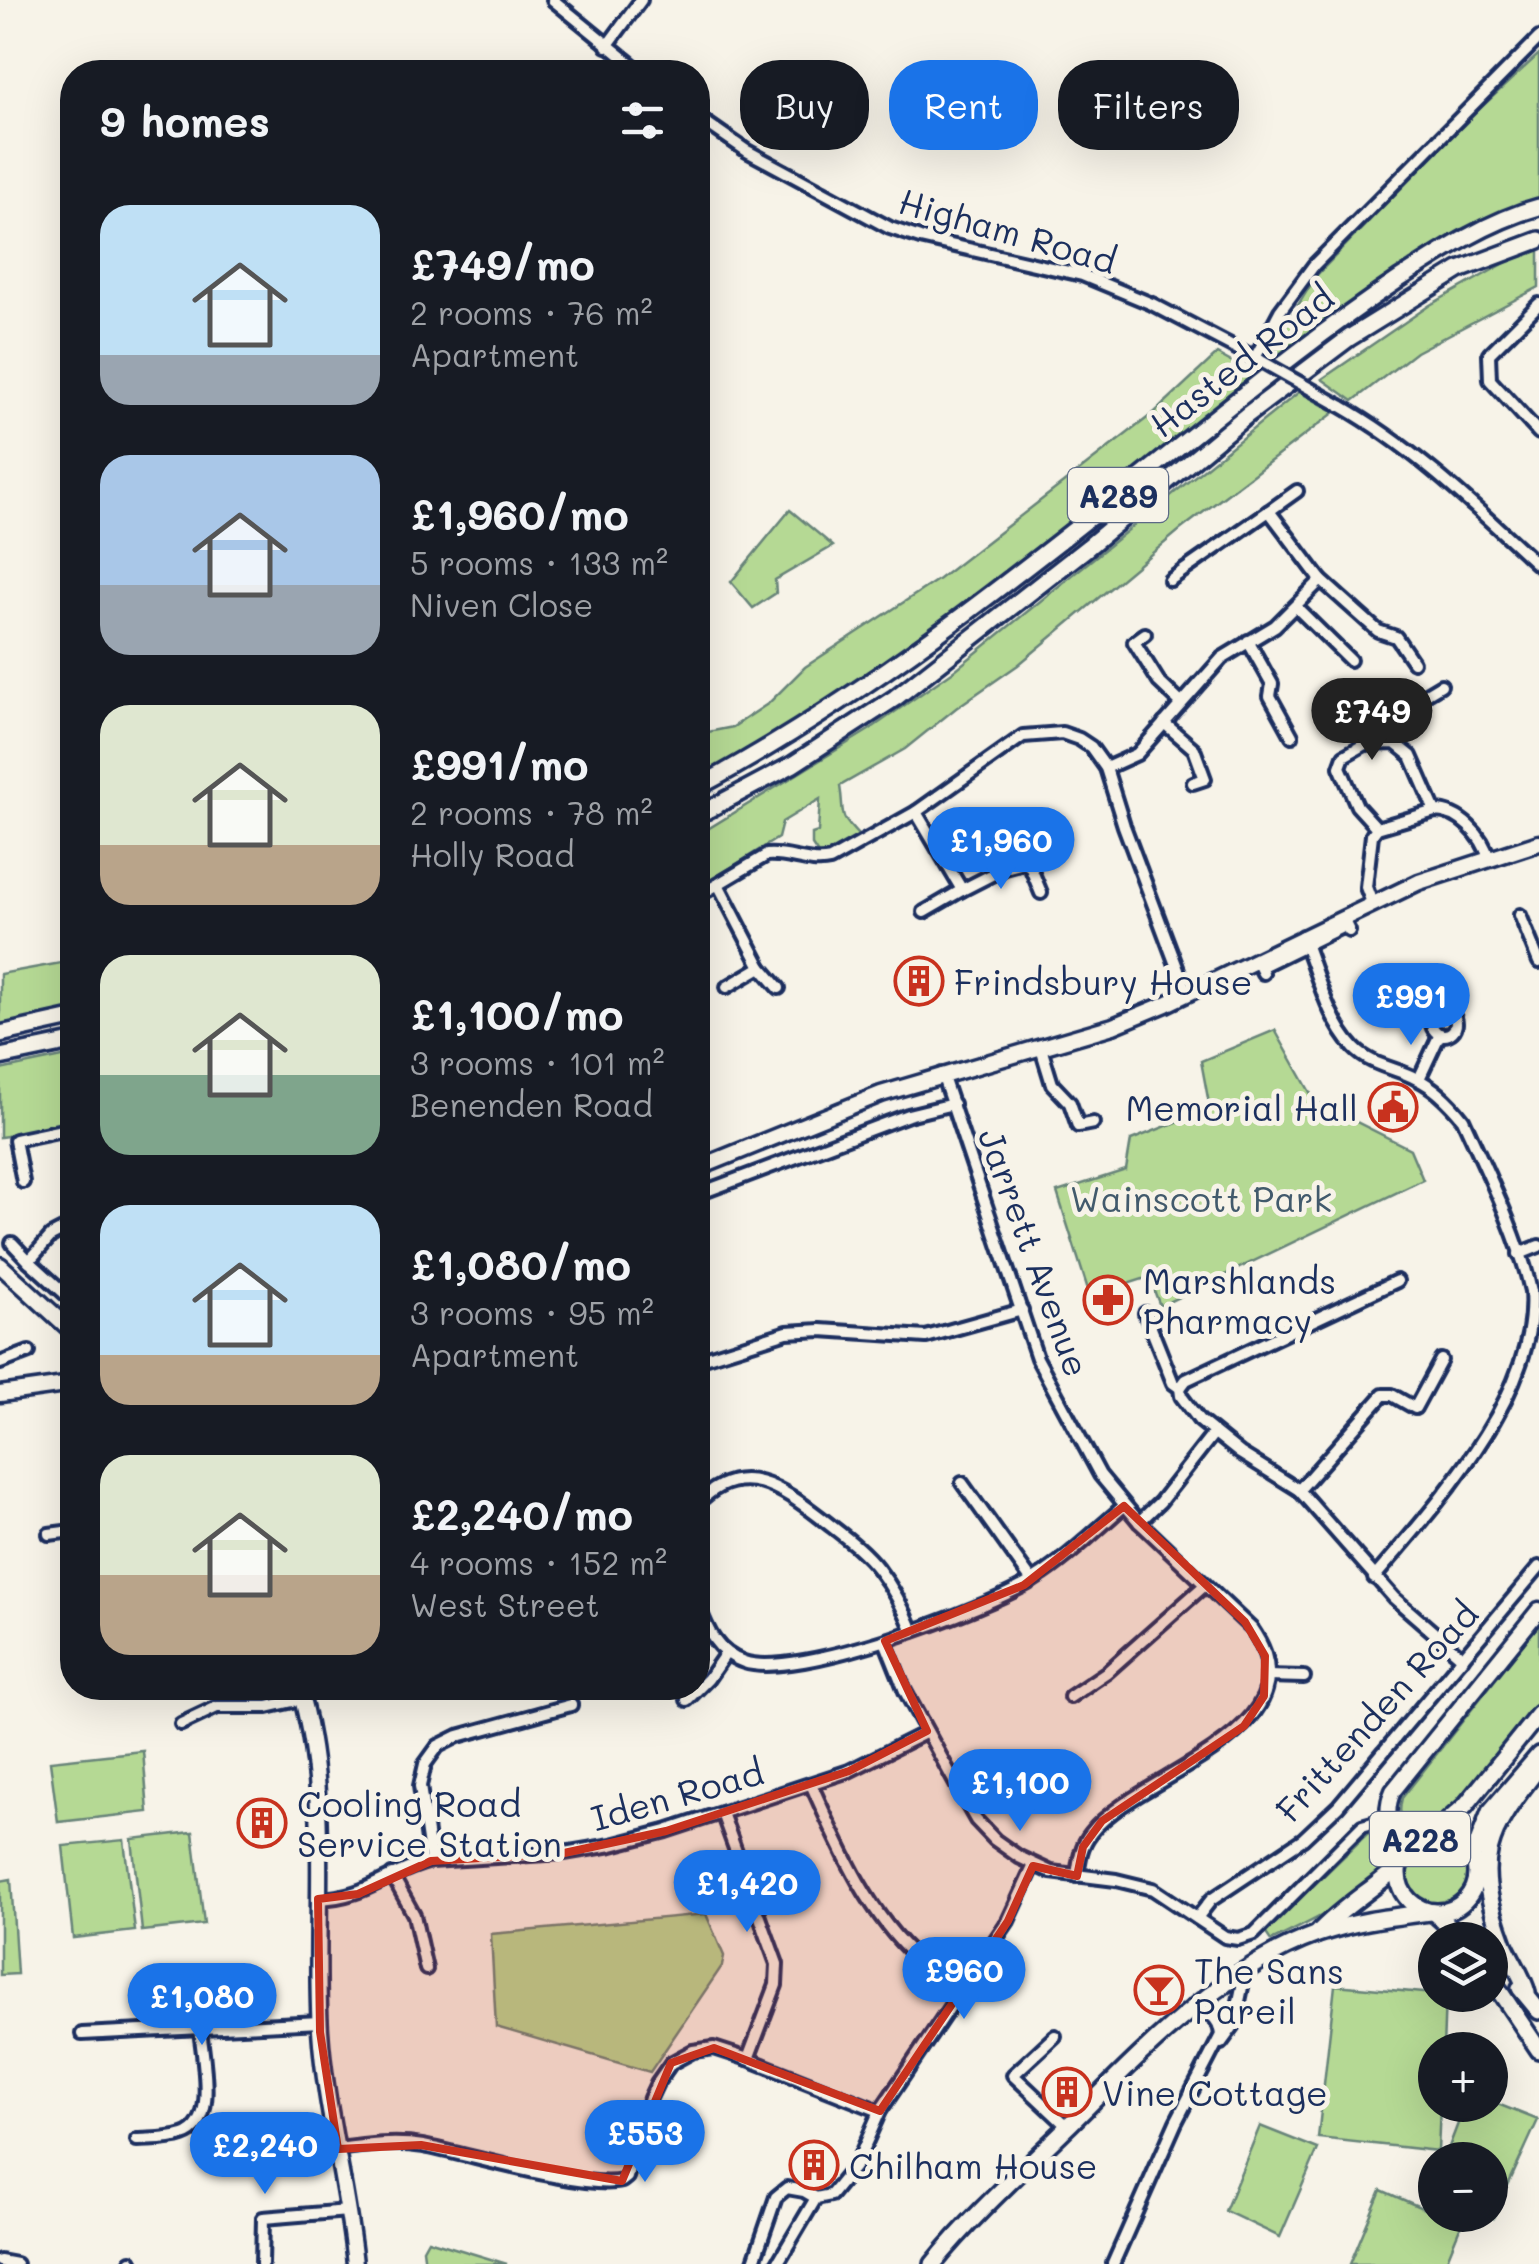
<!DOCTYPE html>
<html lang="en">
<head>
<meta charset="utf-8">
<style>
  body { margin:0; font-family:Mali,sans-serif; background:#242831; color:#f1f3f6; height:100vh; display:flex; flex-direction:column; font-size:38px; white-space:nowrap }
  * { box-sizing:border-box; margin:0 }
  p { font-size:32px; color:#9ea1a6 }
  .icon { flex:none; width:55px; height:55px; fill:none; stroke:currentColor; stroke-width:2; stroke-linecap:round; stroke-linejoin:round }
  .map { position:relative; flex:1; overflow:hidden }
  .drawer { position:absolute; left:60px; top:60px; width:650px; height:1640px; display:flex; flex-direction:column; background:#171b24; border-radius:40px; box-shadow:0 10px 40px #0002 }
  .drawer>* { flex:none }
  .hud { position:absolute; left:740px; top:60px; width:648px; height:90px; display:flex; gap:20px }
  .fabs { position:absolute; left:1418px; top:1922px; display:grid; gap:20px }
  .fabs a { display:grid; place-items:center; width:90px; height:90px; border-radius:50%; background:#171b24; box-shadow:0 10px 40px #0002; font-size:50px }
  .price { position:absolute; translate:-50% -85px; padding:0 22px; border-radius:35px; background:#1a73e8; color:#fff; font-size:32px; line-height:65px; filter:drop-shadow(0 2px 5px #0008) }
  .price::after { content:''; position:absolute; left:50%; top:60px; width:30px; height:22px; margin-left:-15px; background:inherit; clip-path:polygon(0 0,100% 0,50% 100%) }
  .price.current { background:#222; color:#fff }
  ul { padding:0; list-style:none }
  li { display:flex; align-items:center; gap:30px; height:250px; padding:0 40px }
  li span { display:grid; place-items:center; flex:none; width:280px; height:200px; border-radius:30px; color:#555 }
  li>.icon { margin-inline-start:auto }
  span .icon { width:120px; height:120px; fill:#fffc; stroke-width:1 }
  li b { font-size:42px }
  h2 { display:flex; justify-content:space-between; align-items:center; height:120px; padding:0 40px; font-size:42px }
  .pill { padding:0 35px; border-radius:40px; background:#171b24; box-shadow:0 10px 40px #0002; font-size:35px; line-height:90px }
  .pill.current { background:#1a73e8; color:#fff }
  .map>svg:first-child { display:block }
</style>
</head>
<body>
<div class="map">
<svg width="1539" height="2264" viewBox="0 0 1539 2264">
  <rect width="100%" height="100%" fill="#f7f3e8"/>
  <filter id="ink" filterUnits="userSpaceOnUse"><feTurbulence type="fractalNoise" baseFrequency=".01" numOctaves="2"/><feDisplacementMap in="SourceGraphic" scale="20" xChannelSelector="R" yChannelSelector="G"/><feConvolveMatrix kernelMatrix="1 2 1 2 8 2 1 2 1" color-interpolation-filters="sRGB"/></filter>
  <g filter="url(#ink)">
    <g fill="#b5d994" stroke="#688479" stroke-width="2.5">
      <path d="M1539,54v145c-85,22 -188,103 -259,156l-7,-9 43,-70 146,-151z"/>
      <path d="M1539,249v38l-123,65 -63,49 -31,-22 108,-74 93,-52z"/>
      <path d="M1217,354l41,23 -213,169 -183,136 -164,100v-48l35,-7 36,-24 36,-36 134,-88 216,-167z"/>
      <path d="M1299,392l36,20 -155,118 -162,135 -62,43 -51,41 -65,37c5,31 -3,27 19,50l-10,10 -29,11 -8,-12v-11l6,-2 2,-33 -38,23 -4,16 -80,50v-53l171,-105 86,-60z"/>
      <path d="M790,510l43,36 -58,34 1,13 -23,15 -22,-26z"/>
      <path d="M72,961v50l-72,17v-54z"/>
      <path d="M1275,1030l40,71 95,48 13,31 -263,126 -11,-29 -59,19 -33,-104 69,-22 5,-30 79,-31 -9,-48z"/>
      <path d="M72,1055v66l-36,11 -36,5v-67z"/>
      <path d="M1539,1624v79l-92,109c-20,13 -55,25 -45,-14z"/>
      <path d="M143,1751l5,61 -90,10 -8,-61z"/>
      <path d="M1374,1831l10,3c7,11 9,26 0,37 -18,25 -84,56 -113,70l-6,-9 102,-98z"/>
      <path d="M193,1832l11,92 -62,7 -10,-92z"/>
      <path d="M124,1840l11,91 -62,7 -10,-92z"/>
      <circle cx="1437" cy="1876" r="30"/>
      <path d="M11,1879l6,95 -17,1v-94z"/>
      <path d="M706,1914l18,42 -2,10 -72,106 -154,-45 -5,-93z"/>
      <path d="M1335,1985l110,10 -2,55h-8v55h5l-2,46 -120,-13z"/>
      <path d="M1490,2101l48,19 -45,98 -6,-3h3v-55h-46l21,-55h25z"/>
      <path d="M1260,2126l58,23 -38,88 -55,-26z"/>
      <path d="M1381,2190l80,35 -16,39h-95z"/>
      <path d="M428,2240l79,24h-82l-2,-15z"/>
    </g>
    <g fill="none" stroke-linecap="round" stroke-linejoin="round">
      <g stroke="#1b2f5e" stroke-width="18">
        <g id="street">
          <path d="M553,0l88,72"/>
          <path d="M607,46l34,-46"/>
          <path d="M698,117l49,34 143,77 30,10 162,37 70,29 109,57"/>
          <path d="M1539,304l-50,50 1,26 49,53"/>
          <path d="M1255,358l25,-47 34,-46 225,-227"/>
          <path d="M1341,406c75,43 135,102 198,160"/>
          <path d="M1170,580l99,-69"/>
          <path d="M1321,580l57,51 18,6 17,25"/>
          <path d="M1296,607l54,53"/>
          <path d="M1145,634l-11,8 25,40 21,20"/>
          <path d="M1248,641l24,43 -2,12 22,40"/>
          <path d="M1381,694l20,15"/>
          <path d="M1164,723l30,26 11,30 -12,4"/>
          <path d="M1395,743l6,-34 40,-24"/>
          <path d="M1106,768l31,-14 85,-96 53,-32 46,-46 -52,-69 28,-20"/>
          <path d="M916,812l46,78 -38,22"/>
          <path d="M1377,828l58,-17"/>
          <path d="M719,886l42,81 -34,20"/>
          <path d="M962,890l43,-22 19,-5 6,3 11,27"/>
          <path d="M698,896l69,-41c22,-2 42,10 63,5l86,-48 107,-76 39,-3 17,6 12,8 15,21 18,58 63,168"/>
          <path d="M1372,903l-6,-16 6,-52 5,-7 -20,-22 -17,-39 4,-11 21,-12 30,-1 16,13 24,55c25,0 48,25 54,48"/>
          <path d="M1520,915l19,47"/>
          <path d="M1302,936c15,36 25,83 52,112 17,18 43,20 63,31 17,8 34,25 46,40 24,53 55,115 68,172 8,103 -96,215 -157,287"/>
          <path d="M761,967l18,21"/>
          <path d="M1263,973l-3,-6 86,-42 3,6"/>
          <circle cx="1444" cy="1023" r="12"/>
          <path d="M1041,1048l11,36 18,19 8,23 15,-3"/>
          <path d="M942,1074l95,284 63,117 39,47 113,107c72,104 -115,144 -161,204 -10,12 -12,27 -14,43"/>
          <path d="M1419,1079l21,-45"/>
          <path d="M23,1182l-8,-42 57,-12"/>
          <path d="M698,1194l210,-79 45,-11"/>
          <path d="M12,1243l17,18 22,-25 21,-11"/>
          <path d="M1519,1254l20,-8"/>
          <path d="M29,1261l43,39"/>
          <path d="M1145,1313l28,70 7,5 1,8 18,24 41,33 59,37 95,108 69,60"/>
          <path d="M698,1360l89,-28 34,-2 105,7 96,-27"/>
          <path d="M0,1363l29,-11"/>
          <path d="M1180,1388l6,-8 211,-99"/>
          <path d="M962,1483l70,98"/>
          <path d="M1299,1490l84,-95h9l23,13 26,-48"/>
          <path d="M698,1503c43,-45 84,-15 123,15 20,16 42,31 58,52 14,18 25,39 34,61"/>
          <path d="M1139,1522l21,-20 54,-69"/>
          <path d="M49,1534l23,-3"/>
          <path d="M698,1605c9,25 19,48 46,57 51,18 244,-53 291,-83 32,-20 60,-48 89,-73"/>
          <path d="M885,1641l20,50 54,99 17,30 19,20 24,17 32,15 65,8 37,9 72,48 13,2 16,-5 108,-108 28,-8"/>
          <path d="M1267,1676l37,1"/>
          <path d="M1070,1697l37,-25 98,-87"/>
          <path d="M687,1700l21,-21 18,-26"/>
          <path d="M181,1724l36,-17h50l35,-8"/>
          <path d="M811,1784c27,60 56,129 106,174 13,12 31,20 46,29"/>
          <path d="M722,1813l55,151 -1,21 -28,74"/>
          <path d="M431,1861l-11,-75 5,-22 13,-18 20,-10 113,-31"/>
          <path d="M392,1875l22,40 12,54"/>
          <path d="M318,1899c48,-1 69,-27 113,-38l133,-8 48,-8 54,-14 183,-60 78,-39"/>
          <path d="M1197,1918l14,-18 92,-61 35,-33 201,-239"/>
          <path d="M82,2034l238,-12"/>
          <path d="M1055,2036l-42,39 54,51"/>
          <path d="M1221,2043l13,-18 11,-52"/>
          <path d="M137,2140c14,-1 32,0 46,-5 36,-10 19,-79 17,-107"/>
          <path d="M338,2149c28,-4 57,-8 85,-3 45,8 160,44 199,35l5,-4 23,-79 7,-15 14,-20 22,-12 21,-3 34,11 132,52"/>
          <path d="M0,2261l16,3"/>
          <path d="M131,2261l1,3"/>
          <path d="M262,2264l1,-46 85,-7"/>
          <path d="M753,2264l23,-67 11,-9 17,3 12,7"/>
          <path d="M777,2264l39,-66 15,-3 26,-32 23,-52 128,-190 26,-56"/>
          <path d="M1113,2264l63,-142 45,-87c-2,-19 -13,-25 -31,-23"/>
        </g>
      </g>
      <g stroke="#1b2f5e" stroke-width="21">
        <g id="secondary">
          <path d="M698,1168l183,-74 232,-68 53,-22 253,-122 120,-39"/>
          <path d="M0,1265l72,66"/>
          <path d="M0,1394l72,-10"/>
          <path d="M299,1688c33,110 14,228 21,342 5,78 27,156 35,234"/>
          <path d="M1390,1820l17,9 25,6"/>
          <path d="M1401,1859c-8,-22 -19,-44 -8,-68l146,-181"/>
        </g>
      </g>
      <g stroke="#1b2f5e" stroke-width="22">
        <g id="primary">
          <path d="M698,787c164,-88 313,-206 459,-323 79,-63 156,-127 241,-184 43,-28 90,-59 141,-73"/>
          <path d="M698,815l94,-50 103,-67 193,-151 159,-132 102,-77 110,-68 80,-30"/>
          <path d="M0,1034l72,-16"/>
          <path d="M0,1057l72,-15"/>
          <circle cx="1437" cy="1873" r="39"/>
          <path d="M1432,1835l33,-29 74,-92"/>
          <path d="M1473,1856l17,-44 49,-57"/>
          <path d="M1433,1912l31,28"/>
          <path d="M1317,1934c24,-26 55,-44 82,-68"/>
          <path d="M1490,1977l49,73"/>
          <path d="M1520,1988l19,23"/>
          <path d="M1527,1993c-4,-17 -16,-33 -23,-49 -32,-85 -18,-110 35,-177"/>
          <path d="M933,2264c40,-49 88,-92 133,-136 73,-72 153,-159 252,-194 37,-13 74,-17 112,-22"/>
        </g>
      </g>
      <use href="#street" stroke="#f7f3e8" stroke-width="10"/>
      <use href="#secondary" stroke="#f7f3e8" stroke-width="14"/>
      <use href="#primary" stroke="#f7f3e8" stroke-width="15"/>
      <g stroke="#1b2f5e" stroke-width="18" stroke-linecap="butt">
        <path id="street-bridge" d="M1261,361l80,45"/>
      </g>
      <use href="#street-bridge" stroke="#f7f3e8" stroke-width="10"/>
    </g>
  </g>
  <path fill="#c8321e" fill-opacity="0.2" stroke="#c8321e" stroke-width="8" stroke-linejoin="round" d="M1124,1506l121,116 20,34 -1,40 -20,30 -142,95 -19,26 -6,29 -44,-10 -25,55 -128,190 -166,-63 -43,15 -49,118 -201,-36 -83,4 -18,-117 -2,-133 40,-5 73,-33 133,-8 102,-22 183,-60 78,-40 -42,-90 139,-56z"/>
  <defs>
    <g id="building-ring" transform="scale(2.5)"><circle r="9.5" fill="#f7f3e8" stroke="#c8321e" stroke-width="1.5"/><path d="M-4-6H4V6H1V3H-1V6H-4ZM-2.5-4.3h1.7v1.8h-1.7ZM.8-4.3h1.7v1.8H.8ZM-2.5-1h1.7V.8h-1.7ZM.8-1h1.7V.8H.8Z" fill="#c8321e"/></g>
    <g id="civic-ring" transform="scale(2.5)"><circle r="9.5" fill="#f7f3e8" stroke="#c8321e" stroke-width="1.5"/><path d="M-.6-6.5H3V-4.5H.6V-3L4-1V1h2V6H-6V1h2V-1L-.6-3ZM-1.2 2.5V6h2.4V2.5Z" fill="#c8321e"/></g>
    <g id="pharmacy-ring" transform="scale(2.5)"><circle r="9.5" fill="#f7f3e8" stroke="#c8321e" stroke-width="1.5"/><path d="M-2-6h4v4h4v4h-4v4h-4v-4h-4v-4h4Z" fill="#c8321e"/></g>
    <g id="bar-ring" transform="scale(2.5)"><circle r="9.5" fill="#f7f3e8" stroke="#c8321e" stroke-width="1.5"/><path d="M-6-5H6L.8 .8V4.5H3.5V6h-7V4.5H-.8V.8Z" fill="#c8321e"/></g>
  </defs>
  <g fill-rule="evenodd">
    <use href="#building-ring" x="919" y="981"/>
    <use href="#civic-ring" x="1393" y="1107"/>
    <use href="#pharmacy-ring" x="1108" y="1300"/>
    <use href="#building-ring" x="262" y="1823"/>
    <use href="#bar-ring" x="1159" y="1990"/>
    <use href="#building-ring" x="1067" y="2092"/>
    <use href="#building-ring" x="814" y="2165"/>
  </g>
  <g text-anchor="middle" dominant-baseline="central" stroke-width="10" stroke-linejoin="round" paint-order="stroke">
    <g fill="#f7f3e8" stroke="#5d6a87" stroke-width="2.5">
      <rect x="1068" y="468" width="100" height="54" rx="8"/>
      <rect x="1370" y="1812" width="100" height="54" rx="8"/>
    </g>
    <g font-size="32" font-weight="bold" fill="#1b2f5e">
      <text x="1118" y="495">A289</text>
      <text x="1420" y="1839">A228</text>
    </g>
    <g font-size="35" fill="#1b2f5e" stroke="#f7f3e8">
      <text transform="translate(1008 230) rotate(16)">Higham Road</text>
      <text transform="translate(1241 360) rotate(-38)">Hasted Road</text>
      <text transform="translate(1035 1252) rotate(70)">Jarrett Avenue</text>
      <text transform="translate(1376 1711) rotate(-48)">Frittenden Road</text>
      <text transform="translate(677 1794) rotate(-16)">Iden Road</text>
    </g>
    <g font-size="35" fill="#1b2f5e" stroke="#f7f3e8" text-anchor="start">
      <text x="954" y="981">Frindsbury House</text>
      <text x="1358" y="1107" text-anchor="end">Memorial Hall</text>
      <text x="1143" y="1280">Marshlands<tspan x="1143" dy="40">Pharmacy</tspan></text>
      <text x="297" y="1803">Cooling Road<tspan x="297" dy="40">Service Station</tspan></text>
      <text x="1194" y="1970">The Sans<tspan x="1194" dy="40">Pareil</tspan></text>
      <text x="1102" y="2092">Vine Cottage</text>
      <text x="849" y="2165">Chilham House</text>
    </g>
    <g font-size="35" fill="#425a6c" stroke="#f7f3e8">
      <text x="1201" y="1198">Wainscott Park</text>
    </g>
  </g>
</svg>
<div class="fabs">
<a><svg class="icon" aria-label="layers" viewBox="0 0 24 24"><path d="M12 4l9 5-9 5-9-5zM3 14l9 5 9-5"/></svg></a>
<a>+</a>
<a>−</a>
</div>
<b class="price current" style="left:1372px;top:763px">£749</b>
<b class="price" style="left:1001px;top:892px">£1,960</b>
<b class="price" style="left:1411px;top:1048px">£991</b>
<b class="price" style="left:1020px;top:1834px">£1,100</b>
<b class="price" style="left:747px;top:1935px">£1,420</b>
<b class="price" style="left:964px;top:2022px">£960</b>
<b class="price" style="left:202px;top:2048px">£1,080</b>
<b class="price" style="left:645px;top:2185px">£553</b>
<b class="price" style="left:265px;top:2197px">£2,240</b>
<div class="hud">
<a class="pill">Buy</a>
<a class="pill current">Rent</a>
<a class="pill">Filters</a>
</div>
<section class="drawer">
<h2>9 homes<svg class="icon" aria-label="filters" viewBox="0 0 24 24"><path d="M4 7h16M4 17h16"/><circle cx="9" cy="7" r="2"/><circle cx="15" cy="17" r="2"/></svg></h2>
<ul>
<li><span style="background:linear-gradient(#bfe0f5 75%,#9aa5b1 0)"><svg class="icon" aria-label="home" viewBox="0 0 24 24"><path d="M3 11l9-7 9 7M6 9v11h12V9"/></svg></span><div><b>£749/mo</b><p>2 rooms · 76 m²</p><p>Apartment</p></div></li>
<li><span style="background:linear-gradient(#a9c7e8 65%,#9aa5b1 0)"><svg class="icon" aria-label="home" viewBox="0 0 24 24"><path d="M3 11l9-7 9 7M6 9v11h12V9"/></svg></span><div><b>£1,960/mo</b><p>5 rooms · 133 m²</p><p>Niven Close</p></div></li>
<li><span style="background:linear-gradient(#dfe7d0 70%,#b9a48a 0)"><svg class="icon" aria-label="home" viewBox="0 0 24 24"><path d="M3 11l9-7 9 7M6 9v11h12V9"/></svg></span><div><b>£991/mo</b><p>2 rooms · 78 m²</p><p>Holly Road</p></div></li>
<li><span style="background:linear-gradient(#dfe7d0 60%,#7fa58c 0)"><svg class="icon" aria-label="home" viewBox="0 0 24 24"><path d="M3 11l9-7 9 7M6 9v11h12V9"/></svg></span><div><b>£1,100/mo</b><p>3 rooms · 101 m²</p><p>Benenden Road</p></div></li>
<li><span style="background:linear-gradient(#bfe0f5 75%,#b9a48a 0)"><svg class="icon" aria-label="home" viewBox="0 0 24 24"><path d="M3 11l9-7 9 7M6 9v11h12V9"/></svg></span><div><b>£1,080/mo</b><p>3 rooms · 95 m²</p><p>Apartment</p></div></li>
<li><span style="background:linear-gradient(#dfe7d0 60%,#b9a48a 0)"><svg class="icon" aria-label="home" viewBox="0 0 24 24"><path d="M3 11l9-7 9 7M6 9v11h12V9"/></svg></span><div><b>£2,240/mo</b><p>4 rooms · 152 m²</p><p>West Street</p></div></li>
</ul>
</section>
</div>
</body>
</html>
